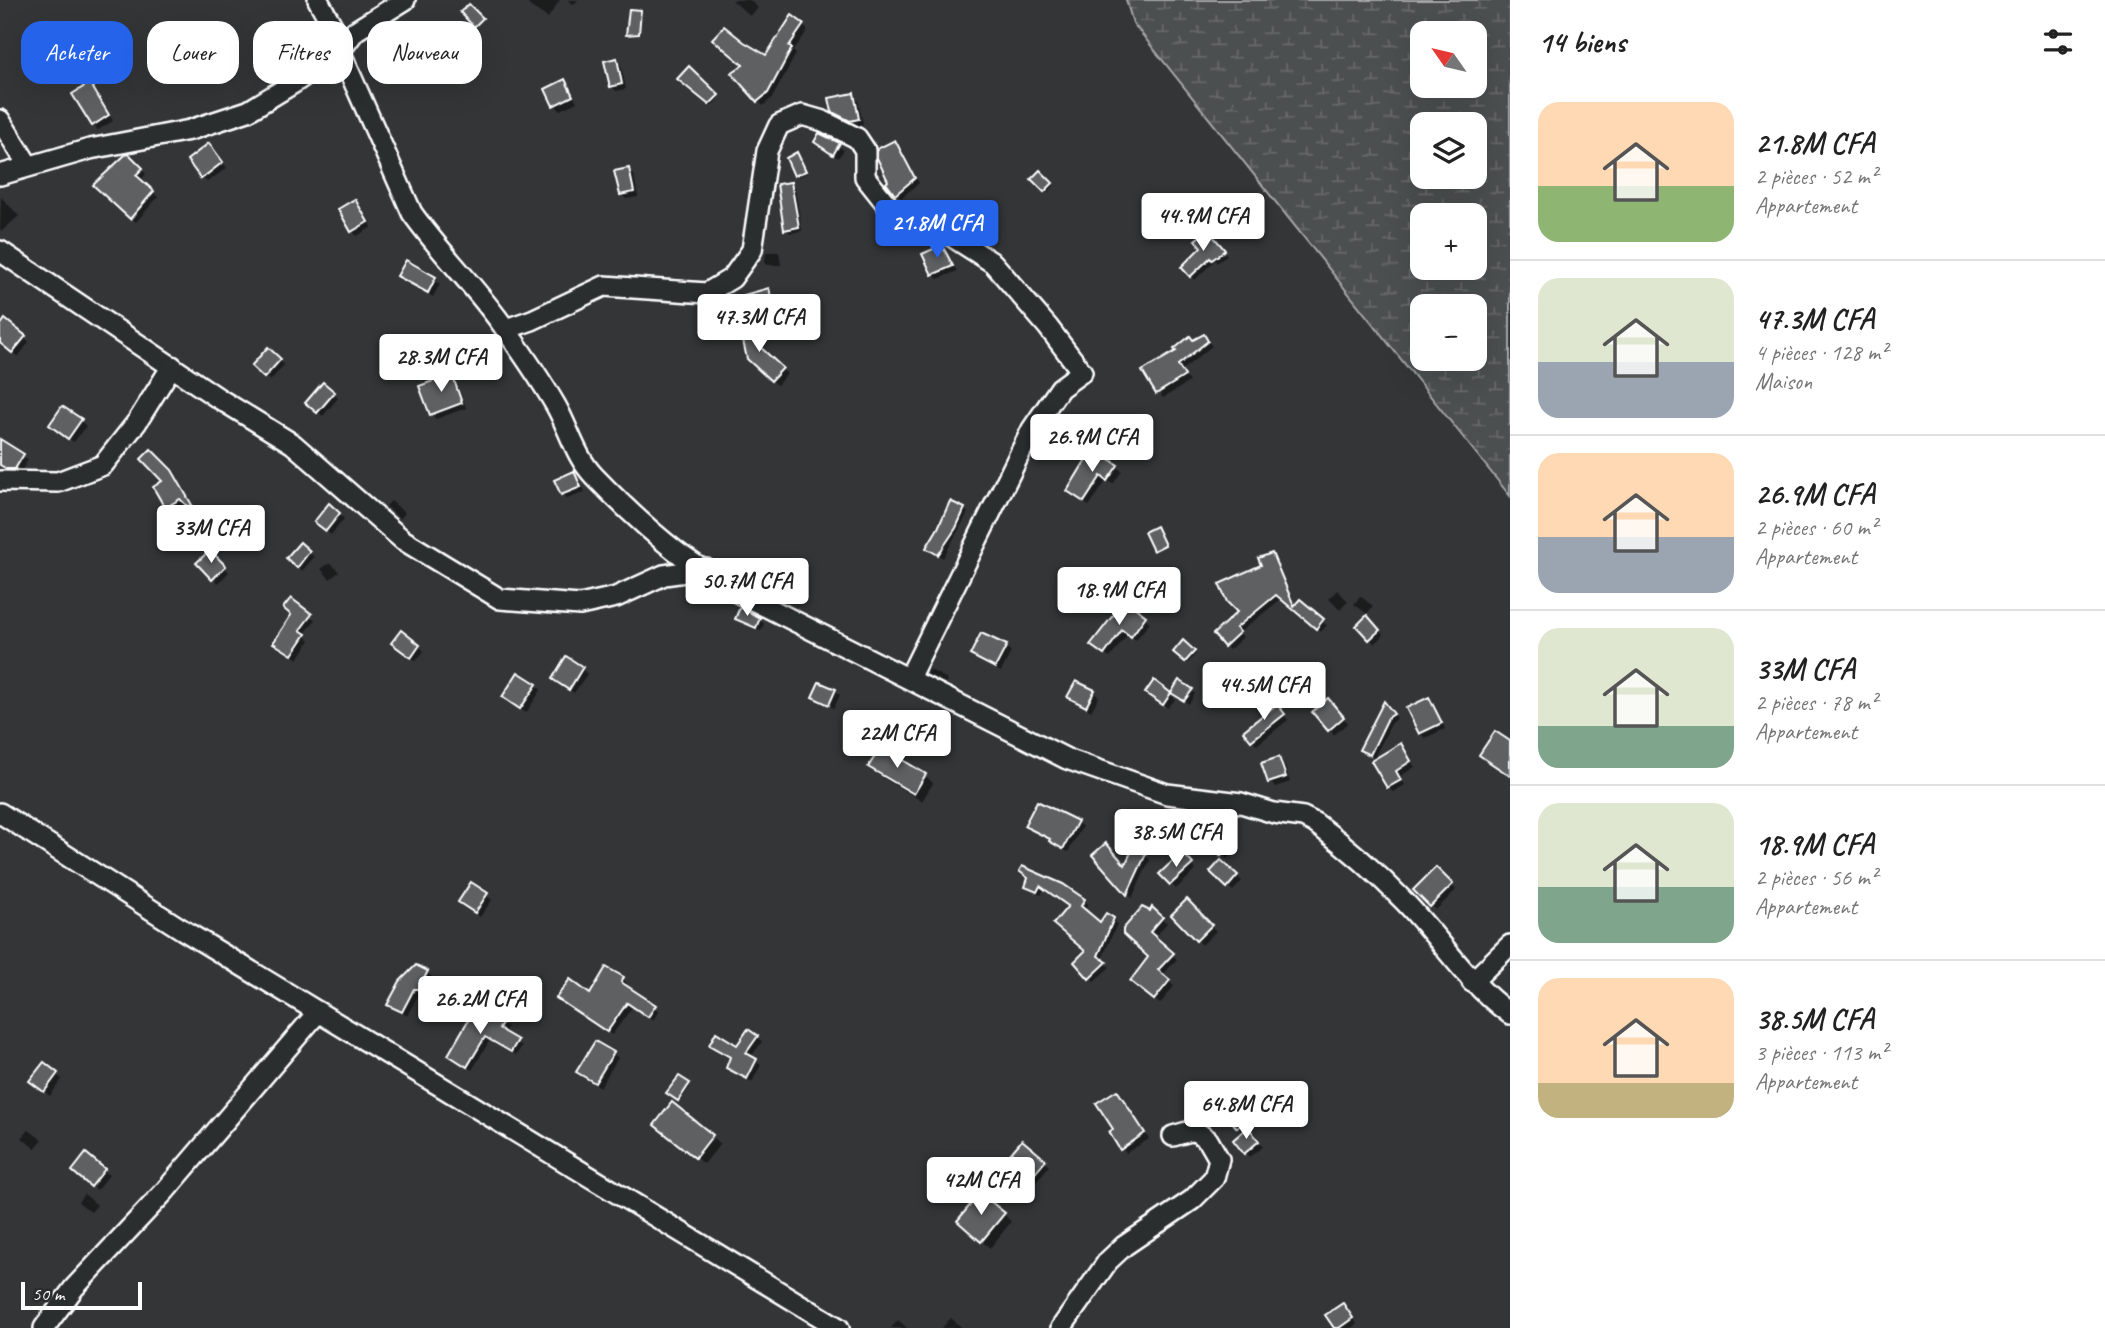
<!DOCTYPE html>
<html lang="fr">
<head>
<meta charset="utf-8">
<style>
  body { margin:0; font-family:Caveat,sans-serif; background:#f2f2f2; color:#222; height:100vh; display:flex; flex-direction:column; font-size:26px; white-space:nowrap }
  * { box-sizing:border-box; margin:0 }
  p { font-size:23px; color:#767676 }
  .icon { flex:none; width:38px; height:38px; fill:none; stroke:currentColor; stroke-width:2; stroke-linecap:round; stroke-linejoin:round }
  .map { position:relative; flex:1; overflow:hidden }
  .drawer { display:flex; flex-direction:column; background:#fff; width:595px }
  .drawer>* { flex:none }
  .banner { position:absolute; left:21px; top:21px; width:665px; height:63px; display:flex; gap:14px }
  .needle { width:46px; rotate:304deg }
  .buttons { position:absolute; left:1410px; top:21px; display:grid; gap:14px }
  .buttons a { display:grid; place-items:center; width:77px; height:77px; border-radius:14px; background:#fff; box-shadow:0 7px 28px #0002; font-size:35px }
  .scale { position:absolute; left:21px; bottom:18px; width:121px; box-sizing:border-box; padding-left:7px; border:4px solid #fff; border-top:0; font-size:19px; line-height:24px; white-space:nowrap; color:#fff; -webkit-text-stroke:5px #2a2d2e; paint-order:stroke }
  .price { position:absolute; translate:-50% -60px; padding:0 16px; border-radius:7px; background:#fff; color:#222; font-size:23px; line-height:46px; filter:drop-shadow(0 2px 4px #0008) }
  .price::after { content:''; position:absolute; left:50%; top:42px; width:21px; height:16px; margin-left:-10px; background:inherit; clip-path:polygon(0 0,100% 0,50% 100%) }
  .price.selected { background:#2563eb; color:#fff }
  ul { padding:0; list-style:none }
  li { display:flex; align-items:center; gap:21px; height:175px; padding:0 28px }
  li+li { border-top:2px solid #e0e0e0 }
  li span { display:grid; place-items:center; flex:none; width:196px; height:140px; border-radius:21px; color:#555 }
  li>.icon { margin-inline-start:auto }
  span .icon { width:84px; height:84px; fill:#fffc; stroke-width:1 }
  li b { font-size:30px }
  h2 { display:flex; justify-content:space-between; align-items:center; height:84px; padding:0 28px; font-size:30px }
  .pill { padding:0 24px; border-radius:21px; background:#fff; box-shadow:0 7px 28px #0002; font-size:24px; line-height:63px }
  .pill.selected { background:#2563eb; color:#fff }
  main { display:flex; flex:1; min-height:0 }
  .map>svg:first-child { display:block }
</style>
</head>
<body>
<main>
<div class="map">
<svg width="1510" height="1328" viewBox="0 0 1510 1328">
  <defs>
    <pattern id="wetland-marsh" width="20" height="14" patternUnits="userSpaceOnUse" patternTransform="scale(1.75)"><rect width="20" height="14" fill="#4c4f50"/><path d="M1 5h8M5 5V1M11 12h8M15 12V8" fill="none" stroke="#67696a"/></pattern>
  </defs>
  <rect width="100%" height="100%" fill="#333536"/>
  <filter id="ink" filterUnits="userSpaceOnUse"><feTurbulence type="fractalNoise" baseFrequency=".0143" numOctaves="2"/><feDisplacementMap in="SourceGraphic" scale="14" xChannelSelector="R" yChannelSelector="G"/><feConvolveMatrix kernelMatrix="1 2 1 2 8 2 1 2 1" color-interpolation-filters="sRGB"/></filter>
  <g filter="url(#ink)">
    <path fill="url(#wetland-marsh)" stroke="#a6a7a8" stroke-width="2" fill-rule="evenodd" d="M1126,0h384v496l-377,-473zM1423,33h52v53h-52zM1423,124h52v53h-52zM1423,215h52v53h-52zM1423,306h52v53h-52z"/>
    <g fill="#0007">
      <path d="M528,0h32l-12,18 -17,-11 -5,-5z"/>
      <path d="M568,0h10l-4,5z"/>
      <path d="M732,0h18l8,8 -8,8z"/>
      <path d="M640,12l2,2 -2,21 -10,1 -2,-2z"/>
      <path d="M792,18l16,12 -15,21 3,3 -24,44 -9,8 -29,-32 11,-8 -2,-22 24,13z"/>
      <path d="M616,60l5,5 5,24 -10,2 -5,-5z"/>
      <path d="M689,68l30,30 -7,8 -33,-27z"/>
      <path d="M565,81l12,21 -17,8 -5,-5z"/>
      <path d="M94,90l19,31 -15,9 -5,-5z"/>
      <path d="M853,95l5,5 5,24 -5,1 -23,-14z"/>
      <path d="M820,135l24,15 -6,8 -17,-12z"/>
      <path d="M895,142l5,5 19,36 -18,15 -5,-4z"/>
      <path d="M213,150l14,18 -20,14 -5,-5z"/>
      <path d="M797,154l10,19 -9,4 -2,-2z"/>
      <path d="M128,156l18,18 -6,7 18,16 -22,25 -40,-37z"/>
      <path d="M629,170l5,5 4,22 -12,2 -5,-5z"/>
      <path d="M1040,172l14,14 -7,7 -14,-14z"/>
      <path d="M790,184l5,4 7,43 -12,2 -4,-4z"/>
      <path d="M1,197l18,19 -17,15 -2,-2z"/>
      <path d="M355,201l17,26 -15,9 -5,-5z"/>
      <path d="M1211,236l16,19 -10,8 -2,-3 -20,20 -12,-13z"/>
      <path d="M942,247l15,24 -19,8 -5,-5z"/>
      <path d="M766,252h13l2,13h-14l-2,-2z"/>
      <path d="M406,263l34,21 -7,13 -34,-21z"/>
      <path d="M768,290l5,5 4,15 -21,6 -5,-5z"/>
      <path d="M752,326l5,5 4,19 26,24 -10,11 -28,-26z"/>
      <path d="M0,329l24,8 5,5 -11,15 -18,-15z"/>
      <path d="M1203,336l9,10 -30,24 7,12 -26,16 -18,-26z"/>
      <path d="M268,350l16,15 -14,16 -16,-15z"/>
      <path d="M452,376l4,5 10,27 -30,11 -5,-5z"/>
      <path d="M333,393l5,5 -15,18 -10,-8z"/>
      <path d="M81,421l5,5 -12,16 -18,-12z"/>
      <path d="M0,441l28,19 -8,13h-7l-13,-8z"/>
      <path d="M1094,450l28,21 -9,13 -6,-4 -18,26 -15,-10z"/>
      <path d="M151,451l28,30 15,30 -7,-8 -16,9 -5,-5 -11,-19 10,-6z"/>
      <path d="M574,473l5,5 6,14 -18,7 -5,-5z"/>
      <path d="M391,501l14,12 -5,6 -14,-13z"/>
      <path d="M964,509l4,4 -25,45 -11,-7z"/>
      <path d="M339,514l5,5 -13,16 -10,-9z"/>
      <path d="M300,545l14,12 -12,14 -14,-13z"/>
      <path d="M210,552l19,20 -11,11 -19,-20z"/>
      <path d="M1271,555l5,4 19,48 32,18 -6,7 -40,-33 -42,34 4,4 -14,13 -14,-15 24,-23z"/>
      <path d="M328,564h4l7,8 -9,7 -9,-10z"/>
      <path d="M1337,590l11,11 -8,9 -11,-11z"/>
      <path d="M1360,596l13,10 -6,8 -13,-10z"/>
      <path d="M1125,603l25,19 -14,18 -8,-6 -18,24 -13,-9z"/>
      <path d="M311,616l4,4 -11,15 6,5 -12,19 -18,-12z"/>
      <path d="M737,618l22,1 5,5 -3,7 -19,-8z"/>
      <path d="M1367,618l17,17 -9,9 -17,-18z"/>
      <path d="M1183,643l13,11 -8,9 -13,-11z"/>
      <path d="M419,646l5,5 -8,10 -17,-13z"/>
      <path d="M1006,647l5,5 -10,20 -29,-17z"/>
      <path d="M1264,663l13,8 -5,10 -13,-7z"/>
      <path d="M582,669l5,5 -13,19 -15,-10z"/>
      <path d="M929,669l16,9 2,2 -1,3 -17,-8 -2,-2z"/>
      <path d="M536,685l5,5 -15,23 -22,-16z"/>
      <path d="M835,690l5,5 -6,13 -15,-6 -4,-5z"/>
      <path d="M1191,690l4,4 -6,10 -17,-11z"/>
      <path d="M1094,692l5,5 -8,14 -21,-14z"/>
      <path d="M1170,694l5,5 -7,9 -16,-11z"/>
      <path d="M1429,699l5,5 11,25 -20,9 -5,-5z"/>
      <path d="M1333,706l15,17 -14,12 -19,-22z"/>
      <path d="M1387,707l10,11 -5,4 -18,36 -13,-9z"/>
      <path d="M1281,711l7,9 -31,25 -12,-13z"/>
      <path d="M1400,745l15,22 -15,9 5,9 -12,7 -5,-5z"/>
      <path d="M1279,759l5,5 6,18 -15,5 -5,-5z"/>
      <path d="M871,767l54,8 8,8 -11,18 -44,-26z"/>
      <path d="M1223,815l14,11 -11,17 8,9 -7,7 -20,-20 -8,8 -14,-16z"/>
      <path d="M1077,822l5,5 -14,25 -42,-26z"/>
      <path d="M1145,855l5,5 -18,38 -38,-42 32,12z"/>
      <path d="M1182,855l14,15 -20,19 -14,-15z"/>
      <path d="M1221,862l21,19 -9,10 -21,-19z"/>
      <path d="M1436,870l20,20 -20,20 -20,-20z"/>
      <path d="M1030,878l54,22 4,4 -4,7 16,13 13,-4 4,4 -16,37 9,6 -16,14 -18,-19 11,-11 -17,-44 -26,-18 -3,6 -10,-4 -4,-4z"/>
      <path d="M472,884l20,16 -12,17 -20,-15z"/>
      <path d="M1187,902l29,29 -14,14 -29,-30z"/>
      <path d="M1153,910l14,13 -13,15 23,21 -15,17 12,10 -14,18 -23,-18 13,-29 -25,-24z"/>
      <path d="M427,972l5,5 -8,16 -5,1 -12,22 -17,-12z"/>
      <path d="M623,979l4,4 -2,4 34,24 -6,9 -20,-14 -21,29 -54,-37 33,-2z"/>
      <path d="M503,1023l4,4 -4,7 19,12 -6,9 -26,-15 -18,30 -22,-15z"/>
      <path d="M757,1037l5,5 -12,16 11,7 -9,17 -19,-10 -5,-5 3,-9 -20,-13 27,2z"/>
      <path d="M613,1053l5,5 -18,29 -21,-15z"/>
      <path d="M44,1065l18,14 -12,17 -13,-10z"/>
      <path d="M688,1085l2,2 -10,14 -10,-6z"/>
      <path d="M1117,1092l32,47 -23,14 -4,-4 -6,-19z"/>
      <path d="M1240,1108l11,12 -10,9 -11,-13z"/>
      <path d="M29,1130l13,10 -7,9 -13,-11z"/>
      <path d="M664,1133l48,3 8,8 -16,20z"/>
      <path d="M1253,1135l10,12 -13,10 -5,-5z"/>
      <path d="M86,1156l23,19 -12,15 -18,-14z"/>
      <path d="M1044,1161l5,5 -15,18 -22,-19z"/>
      <path d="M84,1194l13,11 -6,7 -13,-10z"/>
      <path d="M1004,1214l7,8 -21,26 -23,-19z"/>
      <path d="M1347,1310l10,14 -6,4h-15z"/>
      <path d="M951,1318l11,10h-20z"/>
      <path d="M898,1320l9,8h-16z"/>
    </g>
    <g fill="#5f6162" stroke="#fff" stroke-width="2">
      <path d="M469,4l14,14 -9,9 -14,-15z"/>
      <path d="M629,9l12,1 -2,24 -13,1z"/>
      <path d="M792,15l12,9 -15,22 3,2 -24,45 -11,9 -26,-29 12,-8 -31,-26 12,-13 20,16 22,13z"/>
      <path d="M617,58l5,26 -12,3 -6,-26z"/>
      <path d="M689,66l30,29 -10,10 -32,-26z"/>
      <path d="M565,79l8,17 -20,10 -8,-17z"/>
      <path d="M90,83l19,32 -17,11 -20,-32z"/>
      <path d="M854,93l5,26 -9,2 -18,-9 -3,-14z"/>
      <path d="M819,133l21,10 -7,12 -19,-13z"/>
      <path d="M895,140l20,38 -20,17 -9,-12 2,-2 -11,-23v-9z"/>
      <path d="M209,143l14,19 -22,17 -14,-19z"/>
      <path d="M797,152l9,19 -12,5 -8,-18z"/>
      <path d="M129,154l14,14 -7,7 18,16 -24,28 -37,-34 32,-30z"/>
      <path d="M629,168l5,24 -14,3 -6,-24z"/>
      <path d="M1040,170l13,13 -9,9 -13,-13z"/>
      <path d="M791,182l8,45 -15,3 -7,-46z"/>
      <path d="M355,199l13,23 -17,10 -13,-23z"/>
      <path d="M1208,230l17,20 -13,10 -2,-2 -20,19 -9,-10 20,-20 -6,-7z"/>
      <path d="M942,245l11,21 -21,9 -10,-21z"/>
      <path d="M406,260l30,17 -8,16 -31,-17z"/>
      <path d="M769,288l4,18 -24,6 -5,-17z"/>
      <path d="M5,319l21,17 -14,17 -12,-10v-17z"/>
      <path d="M753,324l4,20 26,24 -12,13 -24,-22 -7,-32z"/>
      <path d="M1204,334l4,7 -30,24 7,11 -29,18 -14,-23 34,-20 -2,-2 16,-13 3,4z"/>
      <path d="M268,347l13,12 -17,19 -13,-12z"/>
      <path d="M452,374l10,29 -32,12 -11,-29z"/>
      <path d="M323,382l12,10 -18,21 -12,-10z"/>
      <path d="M62,406l20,13 -14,20 -19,-14z"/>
      <path d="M0,439l24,15 -9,15h-8l-7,-4z"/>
      <path d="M1093,448l25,17 -11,16 -6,-5 -17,26 -17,-11z"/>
      <path d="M151,449l21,21 20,35 -4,2 -8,-8 -15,9 -12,-21 9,-6 -21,-22z"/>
      <path d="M574,471l7,16 -20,8 -7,-15z"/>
      <path d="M950,501l15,7 -9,20 -18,27 -12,-7 12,-20z"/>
      <path d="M329,503l11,10 -14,18 -12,-9z"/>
      <path d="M1156,526l9,19 -12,6 -9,-19z"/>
      <path d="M300,542l10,9 -13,17 -11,-10z"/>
      <path d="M210,550l16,16 -14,14 -16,-17z"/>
      <path d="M1272,553l22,53 6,-7 24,20 -8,10 -40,-34 -40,33 4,4 -16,15 -11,-13 24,-22 -10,-10 -8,-18 42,-19 -3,-7z"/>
      <path d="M291,598l21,16 -12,16 6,4 -14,21 -19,-12 18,-28 -8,-7z"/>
      <path d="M1125,600l21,16 -15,21 -9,-7 -18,25 -14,-10z"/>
      <path d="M740,607l20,11 -4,10 -21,-9z"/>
      <path d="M1367,615l13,15 -11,10 -13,-14z"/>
      <path d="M401,630l19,15 -9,13 -20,-15z"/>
      <path d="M981,633l26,12 -12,23 -25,-13z"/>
      <path d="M1183,640l12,11 -10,11 -12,-10z"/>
      <path d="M566,656l17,11 -14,23 -17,-11z"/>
      <path d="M518,672l19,12 -17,25 -18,-12z"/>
      <path d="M1154,680l17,13 -8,12 -18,-12z"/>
      <path d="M1179,680l14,9 -9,12 -13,-8z"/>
      <path d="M1076,681l19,9 -9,17 -19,-10z"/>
      <path d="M819,682l17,7 -7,16 -17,-8z"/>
      <path d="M1429,697l13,26 -23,11 -13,-26z"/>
      <path d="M1328,698l16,19 -16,14 -16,-19z"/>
      <path d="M1384,701l10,13 -6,4 -18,37 -11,-5z"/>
      <path d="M1277,704l8,10 -34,27 -8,-10z"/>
      <path d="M1495,731l15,10v35l-31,-21z"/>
      <path d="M1401,743l10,18 -15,10 5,9 -14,8 -16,-27z"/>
      <path d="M881,747l45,27 -12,20 -46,-27z"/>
      <path d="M1279,757l7,20 -18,6 -7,-20z"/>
      <path d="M1037,801l41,20 -15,28 -14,-8 1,-2 -26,-13z"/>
      <path d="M1204,811l20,2 9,6 -11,18 9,9 -10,10 -20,-21 -8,8 -11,-12z"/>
      <path d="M1106,843l19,22 8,-17 13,6 -19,41 -35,-40z"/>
      <path d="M1182,852l11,12 -23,21 -11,-11z"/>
      <path d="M1221,860l17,15 -11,13 -17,-16z"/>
      <path d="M1022,866l41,18 22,15 -4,7 19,16 6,-9 8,5 -16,38 9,6 -18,17 -15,-17 11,-11 -32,-27 15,-18 -28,-20 -3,6 -12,-5 3,-9 -9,-7z"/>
      <path d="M1436,867l17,17 -23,23 -17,-17z"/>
      <path d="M471,882l17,11 -13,20 -17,-11z"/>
      <path d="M1187,899l25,26 -16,16 -25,-26z"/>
      <path d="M1142,907l8,4 2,-4 11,10 -13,15 24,21 -16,17 12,10 -16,20 -24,-19 18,-24 -25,-23v-5z"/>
      <path d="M416,965l12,6 -9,18h-5l-12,23 -15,-7 13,-24z"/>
      <path d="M606,967l18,10 -3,5 35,23 -8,12 -21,-14 -20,29 -51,-34 14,-19 20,15z"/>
      <path d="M477,1005l27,16 -5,8 19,11 -7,12 -26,-15 -18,30 -19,-12z"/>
      <path d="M748,1029l10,7 -12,17 11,6 -10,20 -21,-11 4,-11 -21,-12 7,-13 21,13z"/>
      <path d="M595,1041l19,11 -19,31 -19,-11z"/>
      <path d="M44,1062l14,11 -14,19 -15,-11z"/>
      <path d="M679,1076l11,7 -12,18 -12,-8z"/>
      <path d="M1117,1090l28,43 -25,17 -11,-18 4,-3 -17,-26z"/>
      <path d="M672,1102l41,33 -18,23 -41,-33z"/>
      <path d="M1240,1105l10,12 -13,11 -10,-12z"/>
      <path d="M1248,1127l11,14 -15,13 -11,-14z"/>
      <path d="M1022,1140l24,20 -17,20 -24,-20z"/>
      <path d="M86,1153l19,16 -14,18 -19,-16z"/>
      <path d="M980,1193l25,20 -24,29 -24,-21z"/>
      <path d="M1343,1303l10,15 -14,10h-5l-9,-13z"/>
    </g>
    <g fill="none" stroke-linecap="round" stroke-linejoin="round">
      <g stroke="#fff" stroke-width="24">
        <g id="minor">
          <path d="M318,0l15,27 7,24 72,162c29,41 65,75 94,117 17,24 35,50 50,76 13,23 19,50 38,70 26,27 53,53 83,76 17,13 36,23 52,36l338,171 100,35 74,9 33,10 29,4 12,6c31,23 62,50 89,78 36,37 63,82 106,113"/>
          <path d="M0,120l28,45"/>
          <path d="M0,175l90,-26 100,-19 58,-19 46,-28 46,-32 15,-20 50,-31"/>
          <path d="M0,251l218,147 75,46 110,96 97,59 80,6 36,-8 48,-22 42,-6"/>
          <path d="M506,329l26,-9 72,-34 103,7 25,-15 20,-28 15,-99 12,-26 23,-10 21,6 34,17 8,12v27l27,34 17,9 28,7 56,36 55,64 34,45 -22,16 -28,41 -123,249"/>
          <path d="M0,481l58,1 45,-17 34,-43 35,-56"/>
          <path d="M0,813l183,117 656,398"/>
          <path d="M1472,982l38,-37"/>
          <path d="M44,1328l30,-40 91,-97 153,-179"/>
          <path d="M1061,1328l47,-67 16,-15 68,-46 22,-22 5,-19 -11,-19 -14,-10 -21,6"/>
        </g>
      </g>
      <use href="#minor" stroke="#2a2d2e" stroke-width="19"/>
    </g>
  </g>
</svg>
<div class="buttons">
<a><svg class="needle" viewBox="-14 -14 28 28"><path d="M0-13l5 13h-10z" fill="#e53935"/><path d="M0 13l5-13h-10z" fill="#767676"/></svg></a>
<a><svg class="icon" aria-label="layers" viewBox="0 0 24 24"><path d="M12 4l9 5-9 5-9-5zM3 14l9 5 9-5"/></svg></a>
<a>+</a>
<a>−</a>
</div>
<div class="scale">50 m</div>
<b class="price" style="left:1203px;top:253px">44.9M CFA</b>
<b class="price selected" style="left:937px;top:260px">21.8M CFA</b>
<b class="price" style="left:759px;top:354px">47.3M CFA</b>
<b class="price" style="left:441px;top:394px">28.3M CFA</b>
<b class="price" style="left:1092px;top:474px">26.9M CFA</b>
<b class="price" style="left:211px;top:565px">33M CFA</b>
<b class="price" style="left:747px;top:618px">50.7M CFA</b>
<b class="price" style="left:1119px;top:627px">18.9M CFA</b>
<b class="price" style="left:1264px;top:722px">44.5M CFA</b>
<b class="price" style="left:897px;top:770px">22M CFA</b>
<b class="price" style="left:1176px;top:869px">38.5M CFA</b>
<b class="price" style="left:480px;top:1036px">26.2M CFA</b>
<b class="price" style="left:1246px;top:1141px">64.8M CFA</b>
<b class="price" style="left:981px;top:1217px">42M CFA</b>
<div class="banner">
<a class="pill selected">Acheter</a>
<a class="pill">Louer</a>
<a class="pill">Filtres</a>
<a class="pill">Nouveau</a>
</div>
</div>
<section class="drawer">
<h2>14 biens<svg class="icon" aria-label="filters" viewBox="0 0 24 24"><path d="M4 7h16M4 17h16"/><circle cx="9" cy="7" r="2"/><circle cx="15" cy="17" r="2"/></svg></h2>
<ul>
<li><span style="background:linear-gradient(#ffd9b3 60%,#8fb573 0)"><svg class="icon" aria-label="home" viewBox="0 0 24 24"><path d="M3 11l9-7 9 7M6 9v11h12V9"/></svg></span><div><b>21.8M CFA</b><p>2 pièces · 52 m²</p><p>Appartement</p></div></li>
<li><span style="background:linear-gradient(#dfe7d0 60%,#9aa5b1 0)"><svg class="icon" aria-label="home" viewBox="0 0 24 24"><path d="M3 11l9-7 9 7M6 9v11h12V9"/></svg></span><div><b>47.3M CFA</b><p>4 pièces · 128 m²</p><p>Maison</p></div></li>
<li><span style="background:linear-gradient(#ffd9b3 60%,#9aa5b1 0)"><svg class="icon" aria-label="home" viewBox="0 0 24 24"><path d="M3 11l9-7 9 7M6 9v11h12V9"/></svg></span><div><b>26.9M CFA</b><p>2 pièces · 60 m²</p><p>Appartement</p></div></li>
<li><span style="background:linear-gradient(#dfe7d0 70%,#7fa58c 0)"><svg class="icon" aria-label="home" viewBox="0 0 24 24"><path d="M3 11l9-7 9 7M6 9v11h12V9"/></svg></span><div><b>33M CFA</b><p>2 pièces · 78 m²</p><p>Appartement</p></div></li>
<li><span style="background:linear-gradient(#dfe7d0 60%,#7fa58c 0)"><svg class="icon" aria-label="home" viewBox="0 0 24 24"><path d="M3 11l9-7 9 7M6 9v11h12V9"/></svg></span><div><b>18.9M CFA</b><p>2 pièces · 56 m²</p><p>Appartement</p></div></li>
<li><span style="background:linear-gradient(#ffd9b3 75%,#c2b280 0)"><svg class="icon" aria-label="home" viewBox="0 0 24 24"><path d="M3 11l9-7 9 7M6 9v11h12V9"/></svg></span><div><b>38.5M CFA</b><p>3 pièces · 113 m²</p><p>Appartement</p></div></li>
</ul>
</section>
</main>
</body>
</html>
